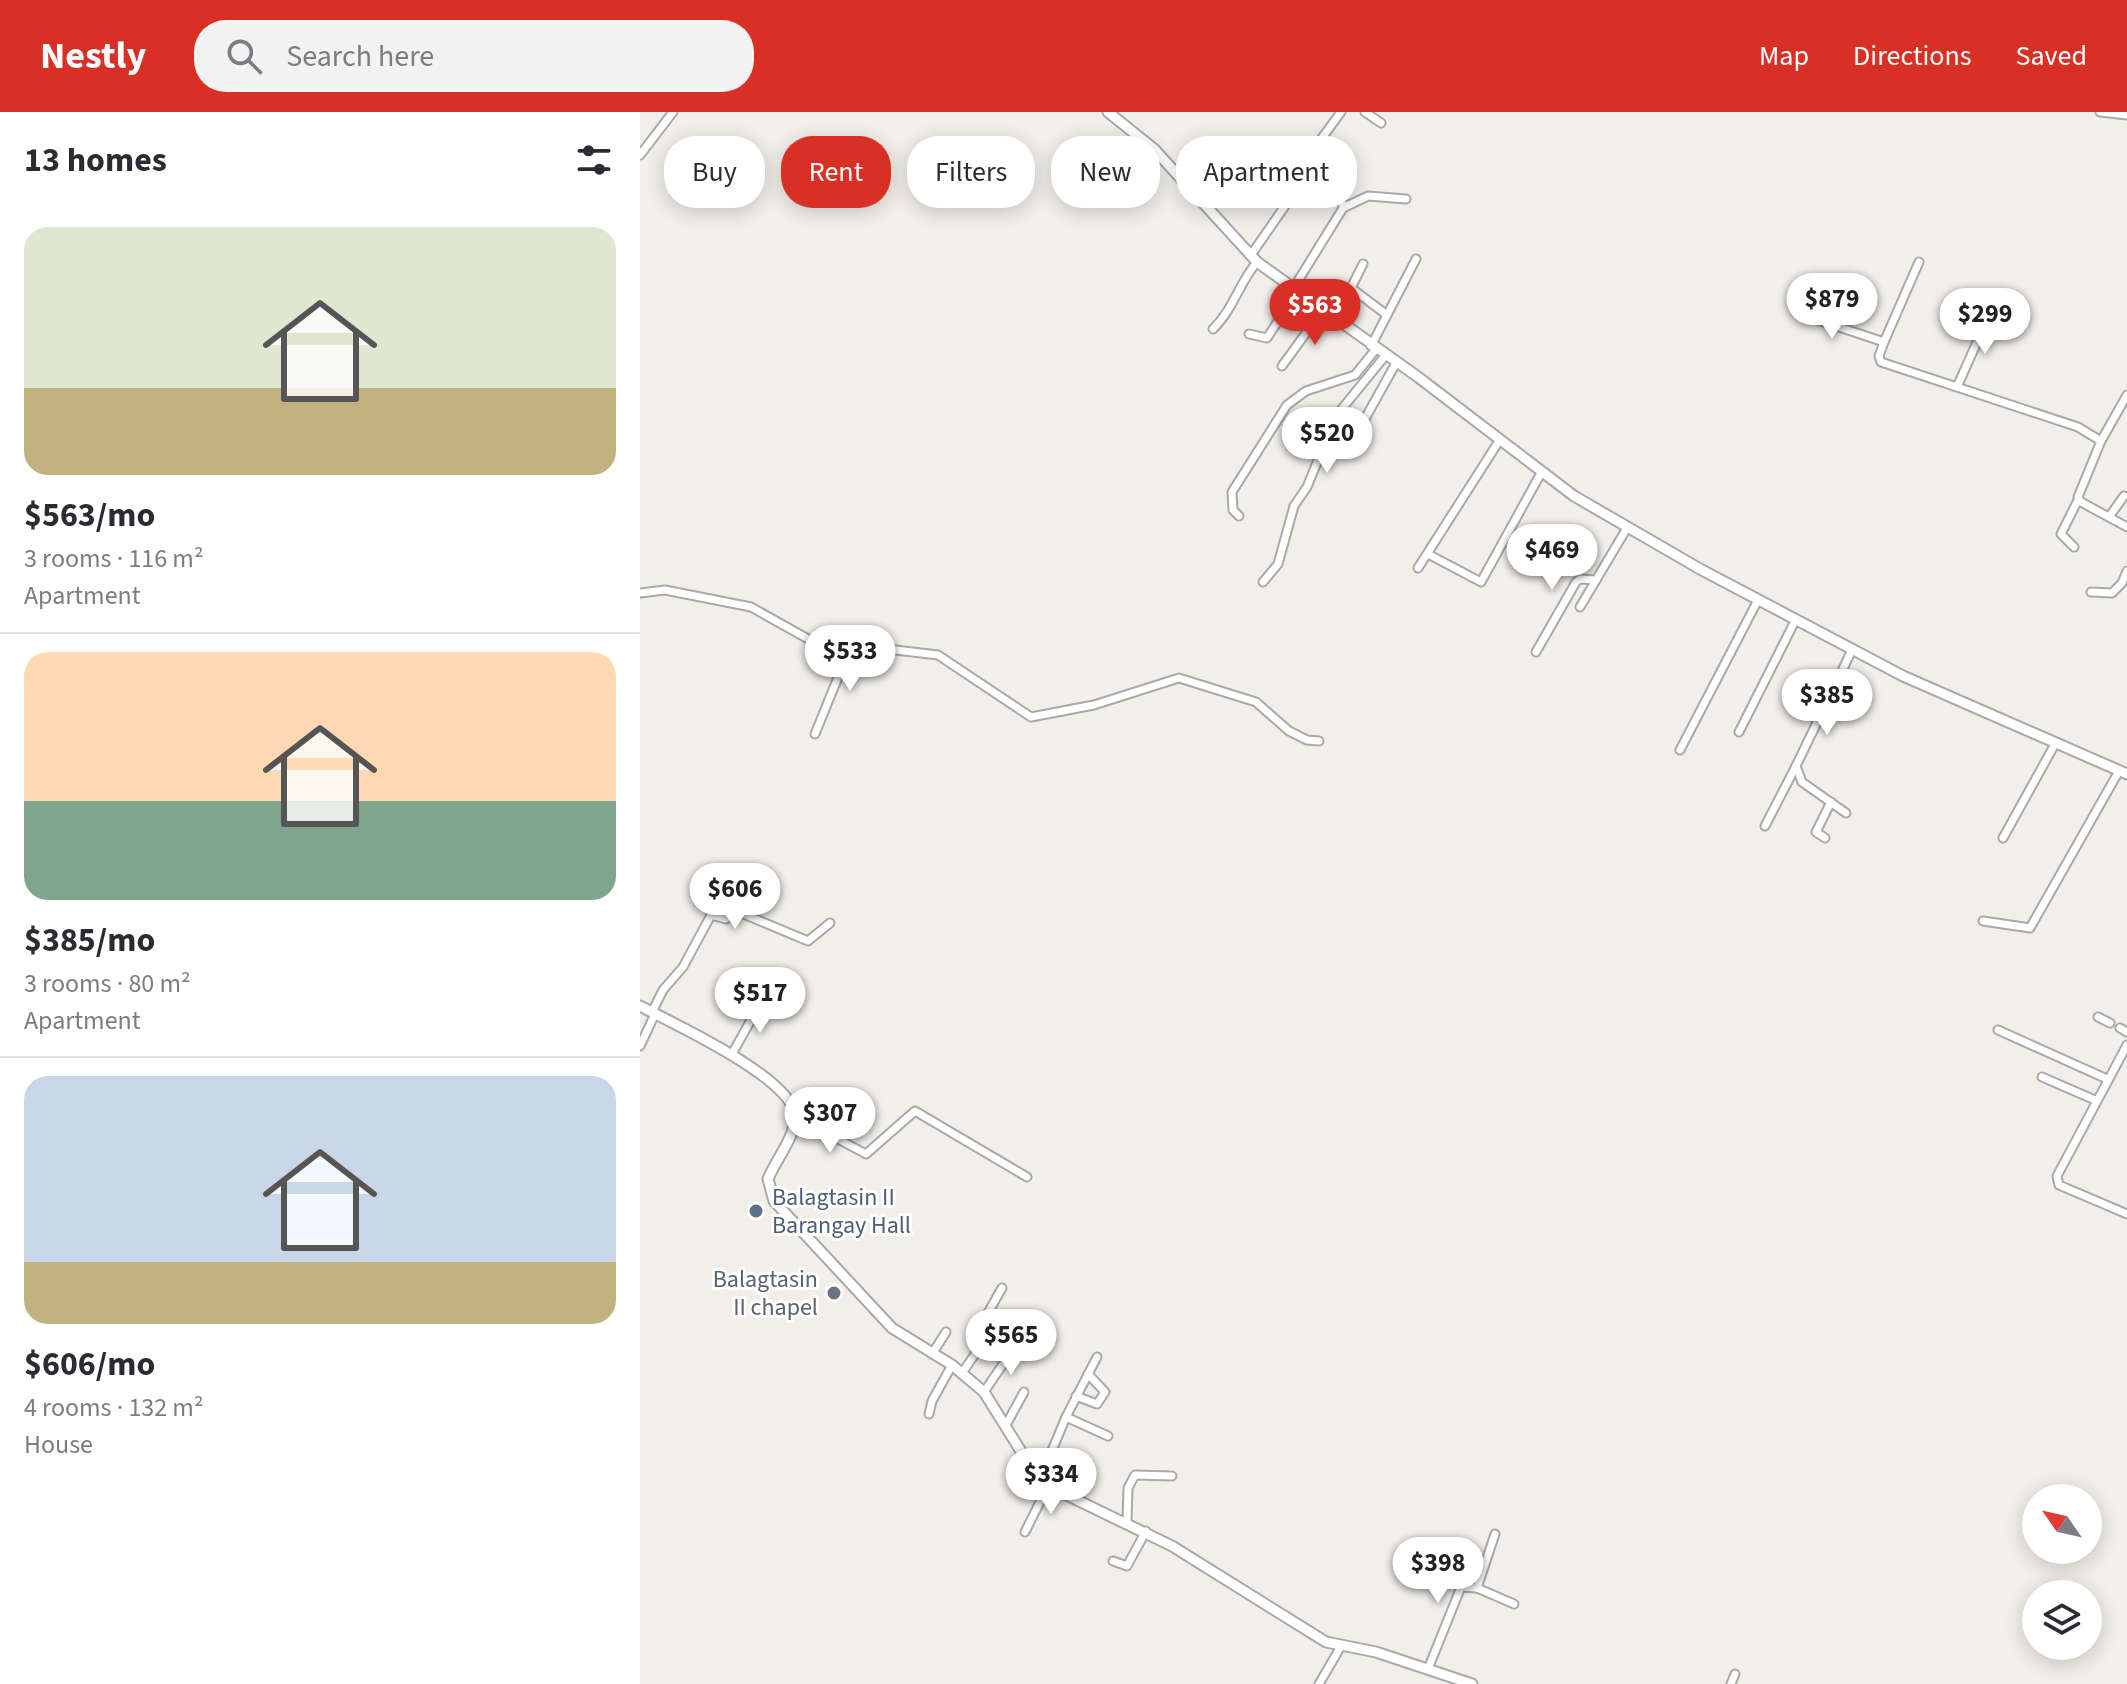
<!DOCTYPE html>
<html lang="en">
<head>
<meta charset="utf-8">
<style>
  body { margin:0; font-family:"Source Sans 3",sans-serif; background:#f2f2f3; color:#2b2b33; height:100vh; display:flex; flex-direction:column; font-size:30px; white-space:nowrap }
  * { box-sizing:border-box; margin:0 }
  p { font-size:26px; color:#7c7c81 }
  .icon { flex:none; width:44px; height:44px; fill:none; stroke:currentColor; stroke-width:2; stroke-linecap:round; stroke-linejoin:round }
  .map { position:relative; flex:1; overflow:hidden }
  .drawer { display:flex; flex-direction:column; background:#fff; width:640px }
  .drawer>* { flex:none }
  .hud { position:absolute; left:24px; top:24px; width:760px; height:72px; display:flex; gap:16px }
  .needle { width:52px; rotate:304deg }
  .tools { position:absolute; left:1382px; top:1372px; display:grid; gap:16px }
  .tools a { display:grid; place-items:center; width:80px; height:80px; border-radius:50%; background:#fff; box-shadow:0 4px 20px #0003; font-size:40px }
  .price { position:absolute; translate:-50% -68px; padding:0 18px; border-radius:28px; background:#fff; color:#222; font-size:26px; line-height:52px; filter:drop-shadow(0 2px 4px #0008) }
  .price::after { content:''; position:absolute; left:50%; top:48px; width:24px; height:18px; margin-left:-12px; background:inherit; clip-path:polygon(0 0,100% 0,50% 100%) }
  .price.current { background:#d93025; color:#fff }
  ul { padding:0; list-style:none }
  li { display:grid; align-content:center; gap:16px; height:424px; padding:0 24px }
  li+li { border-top:2px solid #e1e1e2 }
  li span { display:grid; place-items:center; height:248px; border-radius:24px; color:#555 }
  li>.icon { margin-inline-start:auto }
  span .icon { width:144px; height:144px; fill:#fffc; stroke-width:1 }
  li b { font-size:34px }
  h2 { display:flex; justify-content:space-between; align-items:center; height:96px; padding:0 24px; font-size:34px }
  .pill { padding:0 28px; border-radius:32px; background:#fff; box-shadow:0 4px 20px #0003; font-size:28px; line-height:72px }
  .pill.current { background:#d93025; color:#fff }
  header { display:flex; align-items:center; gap:48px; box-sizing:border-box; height:112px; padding:0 40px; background:#d93025; color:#fff }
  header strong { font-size:38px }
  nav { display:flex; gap:44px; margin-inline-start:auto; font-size:28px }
  .search { width:560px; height:72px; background:#f2f2f3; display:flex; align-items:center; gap:20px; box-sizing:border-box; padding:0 28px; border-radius:32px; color:#7c7c81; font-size:30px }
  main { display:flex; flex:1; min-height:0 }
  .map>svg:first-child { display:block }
</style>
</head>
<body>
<header>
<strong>Nestly</strong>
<div class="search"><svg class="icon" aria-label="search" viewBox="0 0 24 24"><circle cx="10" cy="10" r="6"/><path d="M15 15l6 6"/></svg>Search here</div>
<nav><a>Map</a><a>Directions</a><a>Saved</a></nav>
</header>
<main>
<section class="drawer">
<h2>13 homes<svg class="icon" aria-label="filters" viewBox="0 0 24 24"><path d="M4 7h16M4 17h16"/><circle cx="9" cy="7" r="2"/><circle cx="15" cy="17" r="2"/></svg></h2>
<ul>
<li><span style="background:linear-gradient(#dfe7d0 65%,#c2b280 0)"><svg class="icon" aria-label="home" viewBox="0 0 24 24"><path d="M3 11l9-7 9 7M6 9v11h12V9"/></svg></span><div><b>$563/mo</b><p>3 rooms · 116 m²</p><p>Apartment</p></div></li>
<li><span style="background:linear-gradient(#ffd9b3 60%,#7fa58c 0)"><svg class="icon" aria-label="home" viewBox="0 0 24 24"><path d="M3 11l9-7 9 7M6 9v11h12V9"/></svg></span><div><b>$385/mo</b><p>3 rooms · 80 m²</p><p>Apartment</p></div></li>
<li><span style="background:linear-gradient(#c9d6e8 75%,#c2b280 0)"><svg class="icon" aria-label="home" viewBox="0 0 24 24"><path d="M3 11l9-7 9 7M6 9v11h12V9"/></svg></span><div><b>$606/mo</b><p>4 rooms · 132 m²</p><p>House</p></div></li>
</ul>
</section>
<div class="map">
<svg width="1487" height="1572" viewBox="0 0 1487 1572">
  <rect width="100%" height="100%" fill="#f2efe9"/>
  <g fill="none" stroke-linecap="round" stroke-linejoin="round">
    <g stroke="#a9a9a9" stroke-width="11">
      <g id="minor">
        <path d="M725,0l16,11"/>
        <path d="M1460,0l27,3"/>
        <path d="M0,43l33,-43"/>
        <path d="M703,96l25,-12 38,3"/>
        <path d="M611,143l36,-52"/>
        <path d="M1279,150l-35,80 -5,14 2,6 197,65 23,14"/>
        <path d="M723,152l-12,24 36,27"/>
        <path d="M653,177l50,-81 -6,-39 -15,-31 19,-26"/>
        <path d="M1155,193l26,16 63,21"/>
        <path d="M573,217c20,-19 26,-46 44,-67"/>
        <path d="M609,222l18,4 30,-46"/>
        <path d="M731,234l45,-87"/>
        <path d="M642,254l40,-55"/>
        <path d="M1317,275l33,-74"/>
        <path d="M1487,283l-26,46 -23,56 3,5 46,25"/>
        <path d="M706,341l50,-90"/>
        <path d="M599,404l-6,-6 -1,-18 55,-87 19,-14 49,-16 21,-26"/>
        <path d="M1469,405l15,-21"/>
        <path d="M1434,435l-13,-13 17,-34"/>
        <path d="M788,442l53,28 60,-109"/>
        <path d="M778,456l81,-127"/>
        <path d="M623,470l15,-18 16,-58 13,-19 29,-71 49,-60"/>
        <path d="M1451,480l21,1 10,-10 5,-12"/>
        <path d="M0,481l25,-3 86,17 59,33 128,15 93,62 63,-12 85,-27 77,24 33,29 18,9 12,1"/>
        <path d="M940,495l47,-79"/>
        <path d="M896,540l40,-70 4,-3 16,1"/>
        <path d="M1099,620l56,-111"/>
        <path d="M175,622l24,-59v-32"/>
        <path d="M1040,638l78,-150"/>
        <path d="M1206,701l-44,-31 -6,-16 56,-116"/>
        <path d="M1125,714l31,-60"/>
        <path d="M1185,726l-9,-6 15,-30"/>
        <path d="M1363,726l52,-94"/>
        <path d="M71,803l15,4 18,-29 15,4"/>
        <path d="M89,804l12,-3 67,28 22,-18"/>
        <path d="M1343,809l47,7 89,-157"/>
        <path d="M12,900l11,-22 20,-23 41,-76"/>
        <path d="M1458,905l12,6"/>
        <path d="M1480,916l7,4"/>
        <path d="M1358,918l109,49"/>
        <path d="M1487,933l-70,131 2,9 68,29"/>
        <path d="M0,934l15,-32"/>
        <path d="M92,942l29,-52"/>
        <path d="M1402,965l53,23"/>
        <path d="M155,1004l71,38 49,-43 112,66"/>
        <path d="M292,1242l14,-22"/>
        <path d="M322,1261l22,-32 -4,-14 22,-39"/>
        <path d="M344,1280l34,-50"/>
        <path d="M436,1284l21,8 8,-12 -17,-18"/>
        <path d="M289,1302l3,-13 20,-36"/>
        <path d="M426,1305l42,19"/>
        <path d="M366,1313l18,-33"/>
        <path d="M400,1367l26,-62 31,-60"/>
        <path d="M487,1410l1,-34 7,-13 37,1"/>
        <path d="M385,1420l23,-46"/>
        <path d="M855,1422l-18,54 37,16"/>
        <path d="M473,1449l14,5 19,-35"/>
        <path d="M788,1557l33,-82 16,1"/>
        <path d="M679,1572l21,-36"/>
        <path d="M1091,1572l4,-10"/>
      </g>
    </g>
    <g stroke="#a9a9a9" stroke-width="13">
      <g id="tertiary">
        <path d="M468,0l46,37 103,113 161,115 156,119 126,73 203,107 224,98"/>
        <path d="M0,894c32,17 153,72 155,110 1,20 -20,45 -27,63l6,22 118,127 60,37 32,27 50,80 14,14 124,60 154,96 50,10 96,32"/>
      </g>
    </g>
    <use href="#minor" stroke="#fff" stroke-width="7"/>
    <use href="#tertiary" stroke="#fff" stroke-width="9"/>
  </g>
  <circle fill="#5c6f8a" stroke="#fff" stroke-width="3" cx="116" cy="1099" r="8"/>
  <circle fill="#6b7280" stroke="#fff" stroke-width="3" cx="194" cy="1181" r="8"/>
  <g text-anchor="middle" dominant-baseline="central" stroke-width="6" stroke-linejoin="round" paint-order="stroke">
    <g font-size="24" fill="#4e5e75" stroke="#fff" text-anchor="start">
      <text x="132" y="1085">Balagtasin II<tspan x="132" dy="28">Barangay Hall</tspan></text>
    </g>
    <g font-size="24" fill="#5b616d" stroke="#fff" text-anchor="end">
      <text x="178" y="1167">Balagtasin<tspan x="178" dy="28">II chapel</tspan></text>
    </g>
  </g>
</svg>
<div class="tools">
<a><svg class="needle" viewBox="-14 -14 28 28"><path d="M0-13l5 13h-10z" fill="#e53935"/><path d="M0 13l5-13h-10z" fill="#7c7c81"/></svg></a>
<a><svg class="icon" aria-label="layers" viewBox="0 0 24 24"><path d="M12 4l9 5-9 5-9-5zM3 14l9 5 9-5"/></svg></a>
</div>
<b class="price" style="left:1192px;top:229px">$879</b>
<b class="price current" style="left:675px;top:235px">$563</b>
<b class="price" style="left:1345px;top:244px">$299</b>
<b class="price" style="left:687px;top:363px">$520</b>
<b class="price" style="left:912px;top:480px">$469</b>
<b class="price" style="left:210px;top:581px">$533</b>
<b class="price" style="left:1187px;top:625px">$385</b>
<b class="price" style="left:95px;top:819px">$606</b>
<b class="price" style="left:120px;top:923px">$517</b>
<b class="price" style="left:190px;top:1043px">$307</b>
<b class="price" style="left:371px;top:1265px">$565</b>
<b class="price" style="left:411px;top:1404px">$334</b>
<b class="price" style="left:798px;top:1493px">$398</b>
<div class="hud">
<a class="pill">Buy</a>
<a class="pill current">Rent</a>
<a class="pill">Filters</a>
<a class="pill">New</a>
<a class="pill">Apartment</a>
</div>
</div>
</main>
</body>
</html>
